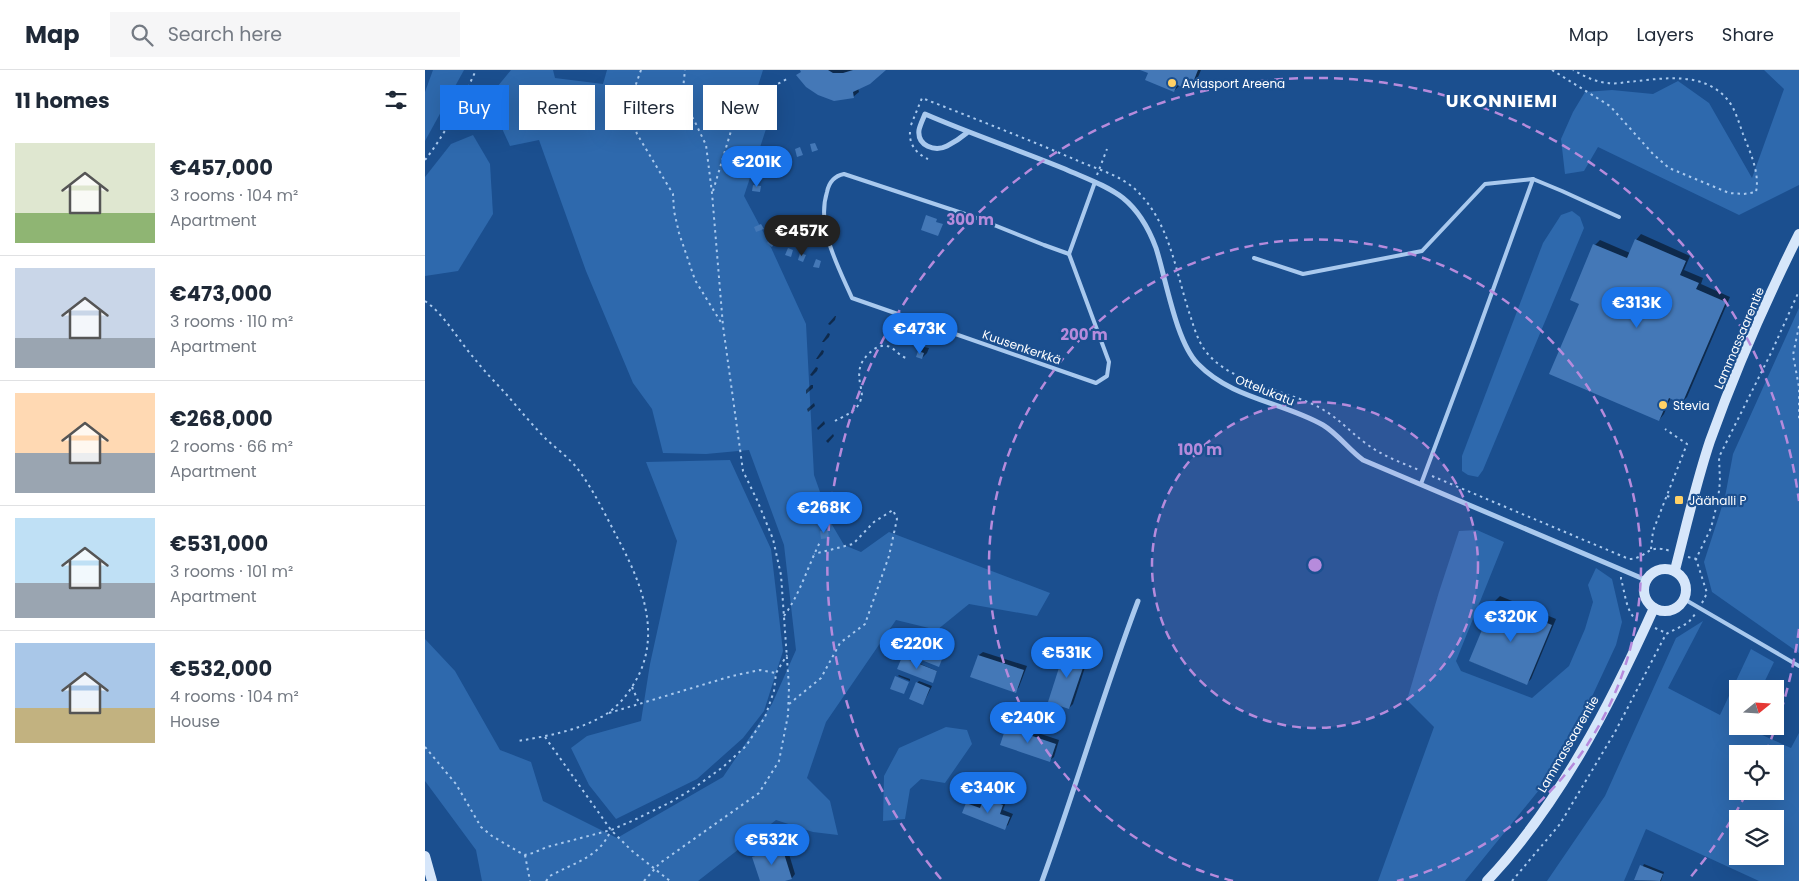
<!DOCTYPE html>
<html lang="en">
<head>
<meta charset="utf-8">
<style>
  body { margin:0; font-family:Poppins,sans-serif; background:#f6f6f7; color:#1f2937; height:100vh; display:flex; flex-direction:column; font-size:19px; white-space:nowrap }
  * { box-sizing:border-box; margin:0 }
  p { font-size:16px; color:#747a83 }
  .icon { flex:none; width:28px; height:28px; fill:none; stroke:currentColor; stroke-width:2; stroke-linecap:round; stroke-linejoin:round }
  .map { position:relative; flex:1; overflow:hidden }
  .side { display:flex; flex-direction:column; background:#fff; width:425px }
  .side>* { flex:none }
  .top-card { position:absolute; left:15px; top:15px; width:475px; height:45px; display:flex; gap:10px }
  .needle { width:32px; rotate:72deg }
  .tools { position:absolute; left:1304px; top:610px; display:grid; gap:10px }
  .tools a { display:grid; place-items:center; width:55px; height:55px; border-radius:0px; background:#fff; box-shadow:0 5px 20px #0002; font-size:25px }
  .price { position:absolute; translate:-50% -42px; padding:0 11px; border-radius:18px; background:#1a73e8; color:#fff; font-size:16px; line-height:32px; filter:drop-shadow(0 1px 2px #0008) }
  .price::after { content:''; position:absolute; left:50%; top:30px; width:15px; height:11px; margin-left:-8px; background:inherit; clip-path:polygon(0 0,100% 0,50% 100%) }
  .price.active { background:#222; color:#fff }
  ul { padding:0; list-style:none }
  li { display:flex; align-items:center; gap:15px; height:125px; padding:0 15px }
  li+li { border-top:1px solid #e0e1e3 }
  li span { display:grid; place-items:center; flex:none; width:140px; height:100px; border-radius:0px; color:#555 }
  li>.icon { margin-inline-start:auto }
  span .icon { width:60px; height:60px; fill:#fffc; stroke-width:1 }
  li b { font-size:21px }
  h2 { display:flex; justify-content:space-between; align-items:center; height:60px; padding:0 15px; font-size:21px }
  .pill { padding:0 18px; border-radius:0px; background:#fff; box-shadow:0 5px 20px #0002; font-size:18px; line-height:45px }
  .pill.active { background:#1a73e8; color:#fff }
  header { display:flex; align-items:center; gap:30px; box-sizing:border-box; height:70px; padding:0 25px; background:#fff; border-bottom:1px solid #e0e1e3 }
  header strong { font-size:24px }
  nav { display:flex; gap:28px; margin-inline-start:auto; font-size:18px }
  .search { width:350px; height:45px; background:#f6f6f7; display:flex; align-items:center; gap:12px; box-sizing:border-box; padding:0 18px; border-radius:0px; color:#747a83; font-size:19px }
  main { display:flex; flex:1; min-height:0 }
  .map>svg:first-child { display:block }
</style>
</head>
<body>
<header>
<strong>Map</strong>
<div class="search"><svg class="icon" aria-label="search" viewBox="0 0 24 24"><circle cx="10" cy="10" r="6"/><path d="M15 15l6 6"/></svg>Search here</div>
<nav><a>Map</a><a>Layers</a><a>Share</a></nav>
</header>
<main>
<section class="side">
<h2>11 homes<svg class="icon" aria-label="filters" viewBox="0 0 24 24"><path d="M4 7h16M4 17h16"/><circle cx="9" cy="7" r="2"/><circle cx="15" cy="17" r="2"/></svg></h2>
<ul>
<li><span style="background:linear-gradient(#dfe7d0 70%,#8fb573 0)"><svg class="icon" aria-label="home" viewBox="0 0 24 24"><path d="M3 11l9-7 9 7M6 9v11h12V9"/></svg></span><div><b>€457,000</b><p>3 rooms · 104 m²</p><p>Apartment</p></div></li>
<li><span style="background:linear-gradient(#c9d6e8 70%,#9aa5b1 0)"><svg class="icon" aria-label="home" viewBox="0 0 24 24"><path d="M3 11l9-7 9 7M6 9v11h12V9"/></svg></span><div><b>€473,000</b><p>3 rooms · 110 m²</p><p>Apartment</p></div></li>
<li><span style="background:linear-gradient(#ffd9b3 60%,#9aa5b1 0)"><svg class="icon" aria-label="home" viewBox="0 0 24 24"><path d="M3 11l9-7 9 7M6 9v11h12V9"/></svg></span><div><b>€268,000</b><p>2 rooms · 66 m²</p><p>Apartment</p></div></li>
<li><span style="background:linear-gradient(#bfe0f5 65%,#9aa5b1 0)"><svg class="icon" aria-label="home" viewBox="0 0 24 24"><path d="M3 11l9-7 9 7M6 9v11h12V9"/></svg></span><div><b>€531,000</b><p>3 rooms · 101 m²</p><p>Apartment</p></div></li>
<li><span style="background:linear-gradient(#a9c7e8 65%,#c2b280 0)"><svg class="icon" aria-label="home" viewBox="0 0 24 24"><path d="M3 11l9-7 9 7M6 9v11h12V9"/></svg></span><div><b>€532,000</b><p>4 rooms · 104 m²</p><p>House</p></div></li>
</ul>
</section>
<div class="map">
<svg width="1374" height="811" viewBox="0 0 1374 811">
  <rect width="100%" height="100%" fill="#1b4f8f"/>
  <g fill="#2e69ad" fill-rule="evenodd">
    <path d="M8,0h31l-39,71v-49z"/>
    <path d="M86,0h42l2,8 48,6 4,-14h156l-11,35 15,21 -23,70 24,45 38,83 8,151 17,48 13,22 17,7 28,-20 161,61 -13,23 -68,-12 -32,26 -41,-10 -70,102 -19,56 23,23 8,34 -25,-3 -37,-12 -78,61h-216l-6,-31 -51,-69v-142l30,32 45,79 31,12 12,39 74,37 106,-61 49,-73 24,-54 -12,-105 -35,-95 -43,4 -43,-1 -11,-44 -19,-26 -47,-112 -47,-131 -29,6 -22,-48z"/>
    <path d="M1339,0h35v115l-60,30 -141,-68 -14,24 -19,3 -4,-35 12,-27 12,-20 27,-2 41,4 25,-13 31,22 43,75 32,-89z"/>
    <path d="M48,65l17,29 3,50 -35,57 -33,5v-99l26,-33z"/>
    <path d="M1147,141l8,6 4,11 -101,242 -5,7 -10,-2 -6,-4v-15l81,-213 18,-28z"/>
    <path d="M1374,238v345l-87,-61 -8,-30 21,-65 8,-43z"/>
    <path d="M305,390l41,89 12,102 -19,60 -21,27 -46,41 -81,40 -27,-34 -18,-37 16,-12 54,-15 9,-57 27,-123 -31,-79z"/>
    <path d="M1052,460l27,12 -48,119 5,10 71,27 37,-32 16,-37 8,-27 -5,-17 8,-17 16,11 10,43 -6,23 -55,118 -96,118h-87l56,-154 -27,-27 32,-108 20,-61z"/>
    <path d="M1278,551l-35,67 52,27 31,-66 23,13 -13,27h-24v37h5l49,22 8,-15v148h-40l-113,-52 -22,52h-77l58,-85 71,-158zM1312,684h38v37h-38zM1312,749h38v37h-38z"/>
    <path d="M521,657l21,3 5,14 -27,39 -24,-4 -11,10 -5,30 -22,2 1,-45 15,-28z"/>
  </g>
  <g fill="#0007">
    <path d="M376,0h83l-26,18 1,4 -6,5z"/>
    <path d="M718,0h58l-6,14 -5,5 -10,-4 -6,6 -24,-18z"/>
    <path d="M359,79l4,9 -4,2 -2,-6 -5,3 -1,-1z"/>
    <path d="M1216,164l49,22 -6,14 19,8 -2,6 29,13 -43,100 -5,5 -11,-5 -7,17 -5,6 -79,-117 15,-58 5,-5 30,13 6,-13z"/>
    <path d="M410,246h1l-1,4 -5,5 -2,-1z"/>
    <path d="M403,263l2,1 -1,3 -5,5h-2z"/>
    <path d="M499,277l5,1 -2,5 -5,5 -3,-6z"/>
    <path d="M397,280l2,1 -1,3 -5,5h-2z"/>
    <path d="M391,297l2,1 -1,3 -5,5 -2,-1z"/>
    <path d="M386,315h2v3l-7,6v-4z"/>
    <path d="M389,333l1,3 -7,6 -1,-3z"/>
    <path d="M399,351l1,3 -7,6 -1,-2z"/>
    <path d="M408,364l1,2 -6,7 -2,-2z"/>
    <path d="M1075,526l56,23 -25,60 -5,5 -56,-23 25,-60z"/>
    <path d="M486,570l33,14 -5,11 -29,-24z"/>
    <path d="M645,576l20,6 -17,52 -4,4 -3,-58z"/>
    <path d="M558,582l44,14 -8,21 -3,4 -44,-14 7,-22z"/>
    <path d="M479,587l33,14 -4,10 -30,-23z"/>
    <path d="M474,605l11,4v2l-12,-5z"/>
    <path d="M494,611l13,5 -9,18 -6,-21z"/>
    <path d="M586,654l48,16 -5,17 -4,3 -48,-16 5,-17z"/>
    <path d="M564,725l17,7 -3,8 10,4 -5,11 -4,3 -40,-16 3,-9 4,-3 12,4z"/>
    <path d="M361,774l9,30 -3,4 -11,3h-20l-7,-24 4,-4z"/>
    <path d="M1219,794l20,8 -3,9 -25,-1z"/>
  </g>
  <g fill="#4478b7">
    <path d="M375,0h28l5,3h10l10,-3h33l-16,14 -17,8 1,6 -20,3 -16,-6 -12,-8 -10,-12 5,-3z"/>
    <path d="M715,0h58l-8,20 -13,-5 -3,7 -29,-12 3,-7z"/>
    <path d="M390,73l3,7 -6,2 -2,-8z"/>
    <path d="M375,77l3,8 -6,2 -2,-8z"/>
    <path d="M361,82l2,8 -5,1 -3,-7z"/>
    <path d="M334,96l7,3 -2,5 -7,-3z"/>
    <path d="M328,115l8,1 -1,6 -8,-1z"/>
    <path d="M501,145l11,4 -1,3 7,2 -5,12 -17,-6z"/>
    <path d="M336,154l3,5 -8,3 -2,-5z"/>
    <path d="M347,167l4,3 -4,7 -5,-4z"/>
    <path d="M1210,169l51,22 -6,14 19,8 -3,6 30,13 -44,102 -13,-6 -10,23 -110,-47 30,-70 -9,-4 23,-56 34,14z"/>
    <path d="M363,178l5,2 -2,7 -6,-2z"/>
    <path d="M375,183l6,2 -3,7 -5,-2z"/>
    <path d="M391,189l5,2 -2,7 -6,-1z"/>
    <path d="M493,281l6,2 -2,6 -6,-2z"/>
    <path d="M403,460l1,8 -8,1 -1,-8z"/>
    <path d="M1069,531l58,24 -25,60 -58,-24z"/>
    <path d="M484,570l35,14 -5,13 -35,-14z"/>
    <path d="M640,579l22,7 -18,53 -21,-7z"/>
    <path d="M553,585l46,15 -8,23 -46,-16z"/>
    <path d="M477,587l35,14 -4,12 -36,-14z"/>
    <path d="M470,606l14,6 -5,12 -14,-5z"/>
    <path d="M491,612l14,6 -7,17 -14,-6z"/>
    <path d="M581,657l50,17 -6,18 -50,-17z"/>
    <path d="M559,728l19,7 -3,9 10,3 -5,13 -43,-17 4,-10 14,5z"/>
    <path d="M357,777l10,32 -7,2h-25l-8,-24z"/>
    <path d="M1215,795l23,9 -3,7 -26,-1z"/>
  </g>
  <g fill="none" stroke-linecap="round" stroke-linejoin="round">
    <g stroke="#a9c9ee" stroke-width="2" stroke-dasharray="2.5 4" stroke-linecap="butt">
      <path d="M216,0l-12,34 2,12 6,18 36,60 1,17 5,22 16,47 27,44"/>
      <path d="M1127,0l58,36 43,48 16,14 60,25 15,1 12,-2c4,-19 -6,-40 -13,-58 -4,-11 -8,-26 -16,-35 -25,-29 -66,-20 -100,-17 -6,1 -13,2 -19,1 -13,-1 -24,-7 -35,-13"/>
      <path d="M486,55l11,-27c51,20 103,40 154,62 20,9 45,15 61,31 34,33 39,84 54,127 3,10 7,22 13,31 21,31 74,40 106,54 26,11 37,27 58,42 15,11 34,18 51,25"/>
      <path d="M485,62c-1,13 7,22 18,27"/>
      <path d="M0,90c21,-27 37,-59 51,-90"/>
      <path d="M672,105l10,-26"/>
      <path d="M288,121l18,-60 27,-32 12,-11 17,-9"/>
      <path d="M0,231c20,14 33,39 49,57 10,13 22,25 33,37 13,15 26,31 40,45 10,9 22,18 30,28 16,21 28,46 40,69 24,45 46,97 18,145 -7,12 -16,23 -27,31 -26,17 -60,23 -90,28"/>
      <path d="M1374,256l-6,29 6,32v35"/>
      <path d="M410,351c9,-5 23,-10 26,-22 2,-4 0,-7 0,-11 -4,-17 -2,-27 12,-38 4,-3 9,-5 14,-4 7,1 12,10 19,12"/>
      <path d="M1007,406l197,83c20,-1 17,-16 41,-8"/>
      <path d="M1242,426l12,4"/>
      <path d="M1226,479l2,-18 34,-87 -22,-15"/>
      <path d="M1263,487l8,2"/>
      <path d="M1196,507v2c4,13 5,34 16,41"/>
      <path d="M1277,533l5,-10 -11,-34 15,-31 7,-28 2,-19 -1,-24 53,-106 27,-60"/>
      <path d="M359,546c16,-22 24,-50 36,-74"/>
      <path d="M1230,558l11,5"/>
      <path d="M207,617l7,16"/>
      <path d="M364,634l32,-26 19,-35 25,-19 24,-68 8,-37 -4,-9 -19,12 -21,22 -39,10"/>
      <path d="M184,643l123,-37 28,-6 16,3"/>
      <path d="M120,667l66,93 20,20 39,31"/>
      <path d="M0,677l31,37 25,43 11,9 27,16 6,3 8,-2 14,-6 64,-17 21,-9 39,-19 23,-14 29,-21 23,-21 19,-29 9,-26 2,-18 11,-18"/>
      <path d="M100,785l5,26"/>
      <path d="M121,811l4,-5c25,-14 49,-18 61,-46"/>
      <path d="M219,811l16,-18 99,-70 20,-32 9,-46 1,-28 -8,-112 -8,-36 -16,-39 -14,-29 -20,-145 -11,-133 -6,-48 -11,-23 -13,-23 3,-29"/>
      <path d="M1087,811l48,-57 55,-92 51,-98 22,-11 8,-10"/>
    </g>
    <g stroke="#a9c9ee" stroke-width="4">
      <path d="M419,104l130,43 70,28 25,9 40,108 -2,14 -11,7 -244,-85c-14,-32 -36,-71 -25,-106 2,-10 7,-16 17,-18z"/>
      <path d="M644,184l26,-72"/>
      <path d="M829,188l49,16 119,-23 63,-67 48,-5 29,12 57,26"/>
      <path d="M996,414l52,-139 60,-166"/>
      <path d="M1259,529l115,67"/>
    </g>
    <g stroke="#a9c9ee" stroke-width="5">
      <path d="M543,62c-6,5 -13,10 -21,14 -12,6 -30,0 -28,-16 1,-5 4,-11 6,-16 46,20 94,36 140,55 20,9 41,16 58,29 16,13 26,31 33,50 10,31 20,94 42,116 34,35 85,38 125,61 15,9 26,25 40,35l283,120"/>
      <path d="M617,811c34,-93 61,-188 96,-280"/>
    </g>
    <g stroke="#d6e6fa" stroke-width="10">
      <circle cx="1240" cy="520" r="21"/>
      <path d="M1250,500c11,-43 21,-87 35,-129 25,-70 56,-141 89,-207"/>
      <path d="M0,786l7,25"/>
      <path d="M1062,811c72,-76 124,-178 167,-273"/>
    </g>
  </g>
  <circle cx="890" cy="495" r="163" fill="#b68bdc" fill-opacity=".12"/>
  <g fill="none" stroke="#b68bdc" stroke-width="2.5" stroke-dasharray="9 6">
    <circle cx="890" cy="495" r="163"/>
    <path d="M808 811A326 326 0 1 1 972 811"/>
    <path d="M1374 559A488 488 0 0 1 1341 682M1321 724A488 488 0 0 1 1264 809M516 809A488 488 0 1 1 1374 431"/>
  </g>
  <g fill="#ffd166" stroke="#1b4f8f" stroke-width="2">
    <circle cx="747" cy="13" r="5"/>
    <circle cx="1238" cy="335" r="5"/>
    <rect x="1249" y="425" width="10" height="10" rx="2.5"/>
  </g>
  <g text-anchor="middle" dominant-baseline="central" stroke-width="4.5" stroke-linejoin="round" paint-order="stroke">
    <g font-size="12" fill="#fff" stroke="#1b4f8f" text-anchor="start">
      <text x="757" y="13">Aviasport Areena</text>
      <text x="1248" y="335">Stevia</text>
      <text x="1264" y="430">Jäähalli P</text>
    </g>
    <g font-size="12" fill="#fff" stroke="#1b4f8f">
      <text transform="translate(1314 268) rotate(-67)">Lammassaarentie</text>
      <text transform="translate(597 277) rotate(19)">Kuusenkerkkä</text>
      <text transform="translate(840 320) rotate(22)">Ottelukatu</text>
      <text transform="translate(1143 674) rotate(-60)">Lammassaarentie</text>
    </g>
    <g font-size="18" font-weight="bold" letter-spacing="1" fill="#fff" stroke="#1b4f8f">
      <text x="1077" y="30">UKONNIEMI</text>
    </g>
  </g>
  <circle cx="890" cy="495" r="8" fill="#b68bdc" stroke="#1b4f8f" stroke-width="2.5"/>
  <g font-size="15" text-anchor="middle" font-weight="bold" fill="#b68bdc" stroke="#1b4f8f" stroke-width="4.5" stroke-linejoin="round" paint-order="stroke">
    <text x="545" y="155">300 m</text>
    <text x="659" y="270">200 m</text>
    <text x="775" y="385">100 m</text>
  </g>
</svg>
<div class="tools">
<a><svg class="needle" viewBox="-14 -14 28 28"><path d="M0-13l5 13h-10z" fill="#e53935"/><path d="M0 13l5-13h-10z" fill="#747a83"/></svg></a>
<a><svg class="icon" aria-label="locate" viewBox="0 0 24 24"><circle cx="12" cy="12" r="6"/><path d="M12 2v4M12 18v4M2 12h4M18 12h4"/></svg></a>
<a><svg class="icon" aria-label="layers" viewBox="0 0 24 24"><path d="M12 4l9 5-9 5-9-5zM3 14l9 5 9-5"/></svg></a>
</div>
<b class="price" style="left:332px;top:118px">€201K</b>
<b class="price active" style="left:377px;top:187px">€457K</b>
<b class="price" style="left:1212px;top:259px">€313K</b>
<b class="price" style="left:495px;top:285px">€473K</b>
<b class="price" style="left:399px;top:464px">€268K</b>
<b class="price" style="left:1086px;top:573px">€320K</b>
<b class="price" style="left:492px;top:600px">€220K</b>
<b class="price" style="left:642px;top:609px">€531K</b>
<b class="price" style="left:603px;top:674px">€240K</b>
<b class="price" style="left:563px;top:744px">€340K</b>
<b class="price" style="left:347px;top:796px">€532K</b>
<div class="top-card">
<a class="pill active">Buy</a>
<a class="pill">Rent</a>
<a class="pill">Filters</a>
<a class="pill">New</a>
</div>
</div>
</main>
</body>
</html>
